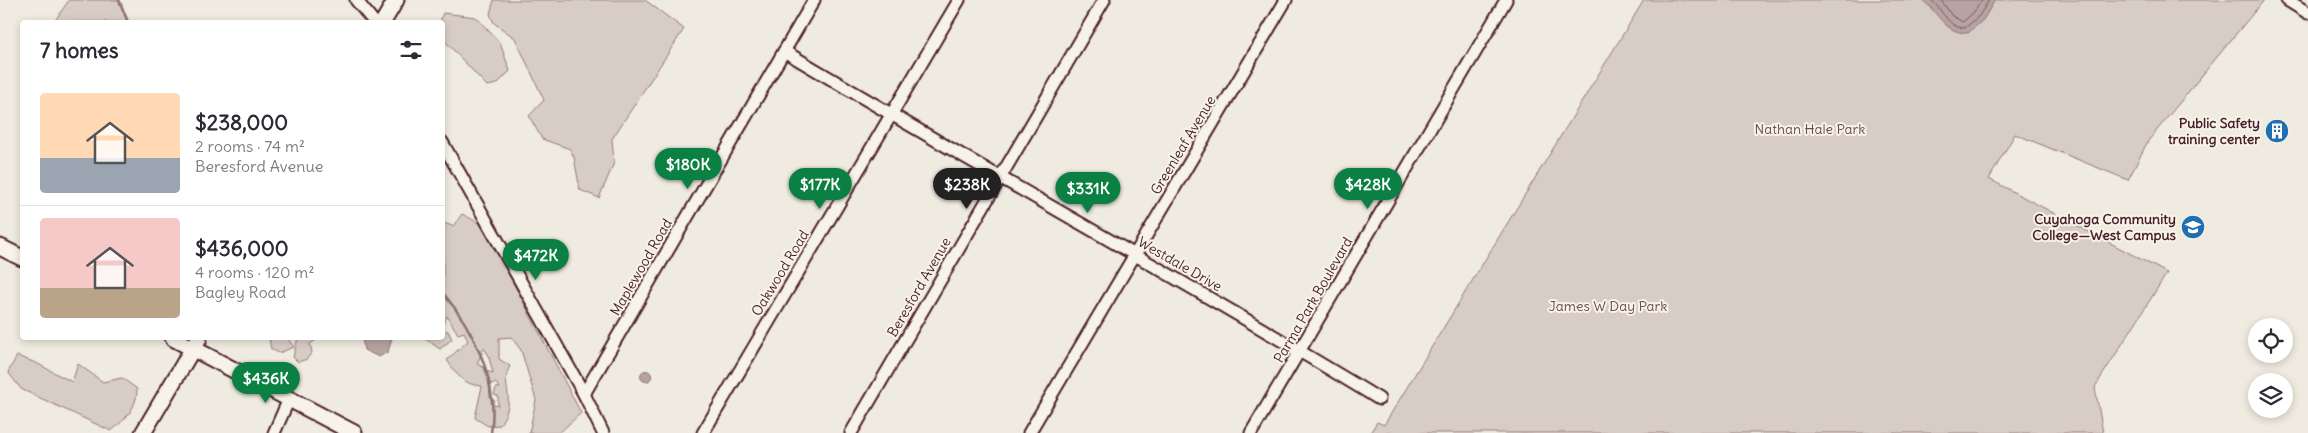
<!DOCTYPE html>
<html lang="en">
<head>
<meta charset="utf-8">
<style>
  body { margin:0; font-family:Delius,sans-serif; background:#f7f7f7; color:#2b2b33; height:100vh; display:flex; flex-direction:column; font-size:19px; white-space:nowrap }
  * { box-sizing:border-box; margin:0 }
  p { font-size:16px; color:#7c7c81 }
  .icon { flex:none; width:28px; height:28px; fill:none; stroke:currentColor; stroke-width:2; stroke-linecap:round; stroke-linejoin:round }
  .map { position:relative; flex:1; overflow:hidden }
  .sheet { position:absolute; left:20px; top:20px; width:425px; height:320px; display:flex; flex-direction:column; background:#fff; border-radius:5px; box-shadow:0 2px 8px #0003 }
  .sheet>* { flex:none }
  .controls { position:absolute; left:2248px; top:318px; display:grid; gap:10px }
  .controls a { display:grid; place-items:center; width:45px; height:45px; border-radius:50%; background:#fff; box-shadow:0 2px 8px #0003; font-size:25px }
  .price { position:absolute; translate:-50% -42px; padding:0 11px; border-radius:18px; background:#0b8043; color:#fff; font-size:16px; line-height:32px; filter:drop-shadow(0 1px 2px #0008) }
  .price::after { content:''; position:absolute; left:50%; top:30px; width:15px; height:11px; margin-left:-8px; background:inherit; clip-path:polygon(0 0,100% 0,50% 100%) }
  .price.current { background:#222; color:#fff }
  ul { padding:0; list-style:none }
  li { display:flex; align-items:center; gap:15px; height:125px; padding:0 20px }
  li+li { border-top:1px solid #e1e1e2 }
  li span { display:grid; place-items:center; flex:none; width:140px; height:100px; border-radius:5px; color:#555 }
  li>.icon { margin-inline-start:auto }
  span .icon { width:60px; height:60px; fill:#fffc; stroke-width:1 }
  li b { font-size:21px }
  h2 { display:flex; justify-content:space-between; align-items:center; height:60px; padding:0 20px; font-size:21px }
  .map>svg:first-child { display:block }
</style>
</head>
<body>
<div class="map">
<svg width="2308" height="433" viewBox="0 0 2308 433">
  <rect width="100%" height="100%" fill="#f0ebe0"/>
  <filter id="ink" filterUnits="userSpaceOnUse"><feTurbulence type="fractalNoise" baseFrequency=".02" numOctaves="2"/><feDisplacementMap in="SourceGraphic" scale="10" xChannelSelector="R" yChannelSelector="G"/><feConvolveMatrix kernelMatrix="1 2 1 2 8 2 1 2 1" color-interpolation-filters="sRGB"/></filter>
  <g filter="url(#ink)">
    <g fill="#d8cdc6" stroke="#917678" fill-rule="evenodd">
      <path d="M69,0h50l9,22h-74z"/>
      <path d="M494,0h151l39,29 -72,110 2,24 -15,35 -19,-8 -6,-33 -4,-8 -28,-10 -13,-23 15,-16 -29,-62 -21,-15 -4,-9z"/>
      <path d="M1644,0h620l-116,141 -20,39 -113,-46 -26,45 178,94 -72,114 8,46h-733l7,-11 7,3z"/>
      <path d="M443,13l33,4 24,26 10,28 -13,13 -10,2 -44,-47 -1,-17h-2z"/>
      <path d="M462,214l21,11 98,188 -22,20h-30l7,-33 -15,-50 -10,-13 -12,1v21l11,7c-9,16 2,27 -3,44 -1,5 -5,10 -7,15l-12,1 -13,-8 7,-32c-19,-1 -25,-11 -35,-26l21,-19 -4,-9 -6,2 -11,-18 -4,8v-101l10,3zM484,348l4,6 5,19 -8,-2v-3l-8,-4zM496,383l4,5h-4l-2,7 4,1v10l-7,-2 4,-3 -5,-3 -1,-14z"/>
      <path d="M443,331h5l4,8 -12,10 -16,-11h18z"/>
      <path d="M269,338h18l7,9 -15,6 -8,-4z"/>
      <path d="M298,338h21l-9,6 2,8 -5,7 -9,3 -5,-5z"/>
      <path d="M17,356l19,7 36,19 6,-18 25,18 19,-4 15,11c0,19 -12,31 -26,42l-90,-42 -13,-17z"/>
    </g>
    <g fill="#b7a4a2" stroke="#8b6f72">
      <path d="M1922,0h73l-12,20 -15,13c-25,0 -28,-20 -46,-33z"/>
      <path d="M362,338h30l-4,14 -9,5 -15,-7z"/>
      <circle cx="646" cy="376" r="5.5"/>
    </g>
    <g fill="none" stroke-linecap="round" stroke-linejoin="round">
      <g stroke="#76545b" stroke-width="1">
        <path d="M1931,0c13,10 16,28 34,28l14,-12 10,-16"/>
        <path d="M1941,0l11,16 11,6 11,-10 8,-12"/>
      </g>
      <g stroke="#8b6f72" stroke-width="2.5">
        <path d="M119,0l9,22"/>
        <path d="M442,292c33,38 57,91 49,141"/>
      </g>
      <g stroke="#4a1f2b" stroke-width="15">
        <g id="minor">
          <path d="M356,0l18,22"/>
          <path d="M2287,0l21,13"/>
          <path d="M784,51c197,118 399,228 595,348"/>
          <path d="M442,142l142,252 19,39"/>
          <path d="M584,394l230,-394"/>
          <path d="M274,433l15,-34"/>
          <path d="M703,433l256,-433"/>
          <path d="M851,433l253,-433"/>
          <path d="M1029,433l257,-433"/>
          <path d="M1251,433l255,-433"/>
        </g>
      </g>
      <g stroke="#4a1f2b" stroke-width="19">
        <g id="major">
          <path d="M383,22l13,-22"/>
          <path d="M0,247l22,11"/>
          <path d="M173,338l181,95"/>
          <path d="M143,433l56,-95"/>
        </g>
      </g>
      <use href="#minor" stroke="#f7f3e8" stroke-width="11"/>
      <use href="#major" stroke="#f7f3e8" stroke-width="15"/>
    </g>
  </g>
  <defs>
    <g id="building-disc" transform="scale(1.25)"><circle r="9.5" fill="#1f6fb2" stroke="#f7f3e8"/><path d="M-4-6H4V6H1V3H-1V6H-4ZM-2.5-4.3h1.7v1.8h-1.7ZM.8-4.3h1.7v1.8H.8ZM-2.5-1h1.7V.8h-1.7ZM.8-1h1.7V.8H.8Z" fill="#fff"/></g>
    <g id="university-disc" transform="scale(1.25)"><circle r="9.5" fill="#1f6fb2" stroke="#f7f3e8"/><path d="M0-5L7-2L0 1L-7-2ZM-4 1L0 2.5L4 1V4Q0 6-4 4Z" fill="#fff"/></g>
  </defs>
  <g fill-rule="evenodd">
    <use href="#building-disc" x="2277" y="131"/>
    <use href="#university-disc" x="2193" y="227"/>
  </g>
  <g text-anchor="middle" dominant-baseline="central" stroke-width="4" stroke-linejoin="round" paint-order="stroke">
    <g font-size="14" font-weight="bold" fill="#4a1f2b" stroke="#f7f3e8" text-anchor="end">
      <text x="2260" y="123">Public Safety<tspan x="2260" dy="16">training center</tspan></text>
      <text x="2176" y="219">Cuyahoga Community<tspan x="2176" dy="16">College—West Campus</tspan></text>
    </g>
    <g font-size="14" fill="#6e4a52" stroke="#f7f3e8">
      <text x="1810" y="129">Nathan Hale Park</text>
      <text x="1608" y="306">James W Day Park</text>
    </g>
    <g font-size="14" fill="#4a1f2b" stroke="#f7f3e8">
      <text transform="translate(1183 145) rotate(-59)">Greenleaf Avenue</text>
      <text transform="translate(1180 264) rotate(30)">Westdale Drive</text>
      <text transform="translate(641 267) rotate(-60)">Maplewood Road</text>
      <text transform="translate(780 273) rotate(-59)">Oakwood Road</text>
      <text transform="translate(919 287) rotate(-60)">Beresford Avenue</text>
      <text transform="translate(1313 300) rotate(-60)">Parma Park Boulevard</text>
    </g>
  </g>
</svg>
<div class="controls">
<a><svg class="icon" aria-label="locate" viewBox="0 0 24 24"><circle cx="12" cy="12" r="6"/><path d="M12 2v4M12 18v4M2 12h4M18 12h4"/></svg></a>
<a><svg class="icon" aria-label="layers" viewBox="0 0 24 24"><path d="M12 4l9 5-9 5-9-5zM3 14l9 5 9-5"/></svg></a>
</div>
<b class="price" style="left:688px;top:190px">$180K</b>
<b class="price" style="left:820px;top:210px">$177K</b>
<b class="price current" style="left:967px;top:210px">$238K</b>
<b class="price" style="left:1368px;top:210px">$428K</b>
<b class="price" style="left:1088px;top:214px">$331K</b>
<b class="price" style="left:536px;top:281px">$472K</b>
<b class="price" style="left:266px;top:404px">$436K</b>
<section class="sheet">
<h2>7 homes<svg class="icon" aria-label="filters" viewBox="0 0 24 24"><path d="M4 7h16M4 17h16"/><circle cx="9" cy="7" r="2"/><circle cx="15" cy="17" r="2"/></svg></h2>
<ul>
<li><span style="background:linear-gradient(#ffd9b3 65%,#9aa5b1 0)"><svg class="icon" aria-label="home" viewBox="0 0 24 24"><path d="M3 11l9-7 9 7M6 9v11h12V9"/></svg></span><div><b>$238,000</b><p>2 rooms · 74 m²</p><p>Beresford Avenue</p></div></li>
<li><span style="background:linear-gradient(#f6c9c9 70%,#b9a48a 0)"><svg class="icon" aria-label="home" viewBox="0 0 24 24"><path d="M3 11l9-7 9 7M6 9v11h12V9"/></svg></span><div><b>$436,000</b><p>4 rooms · 120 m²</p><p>Bagley Road</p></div></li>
</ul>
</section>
</div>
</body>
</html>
